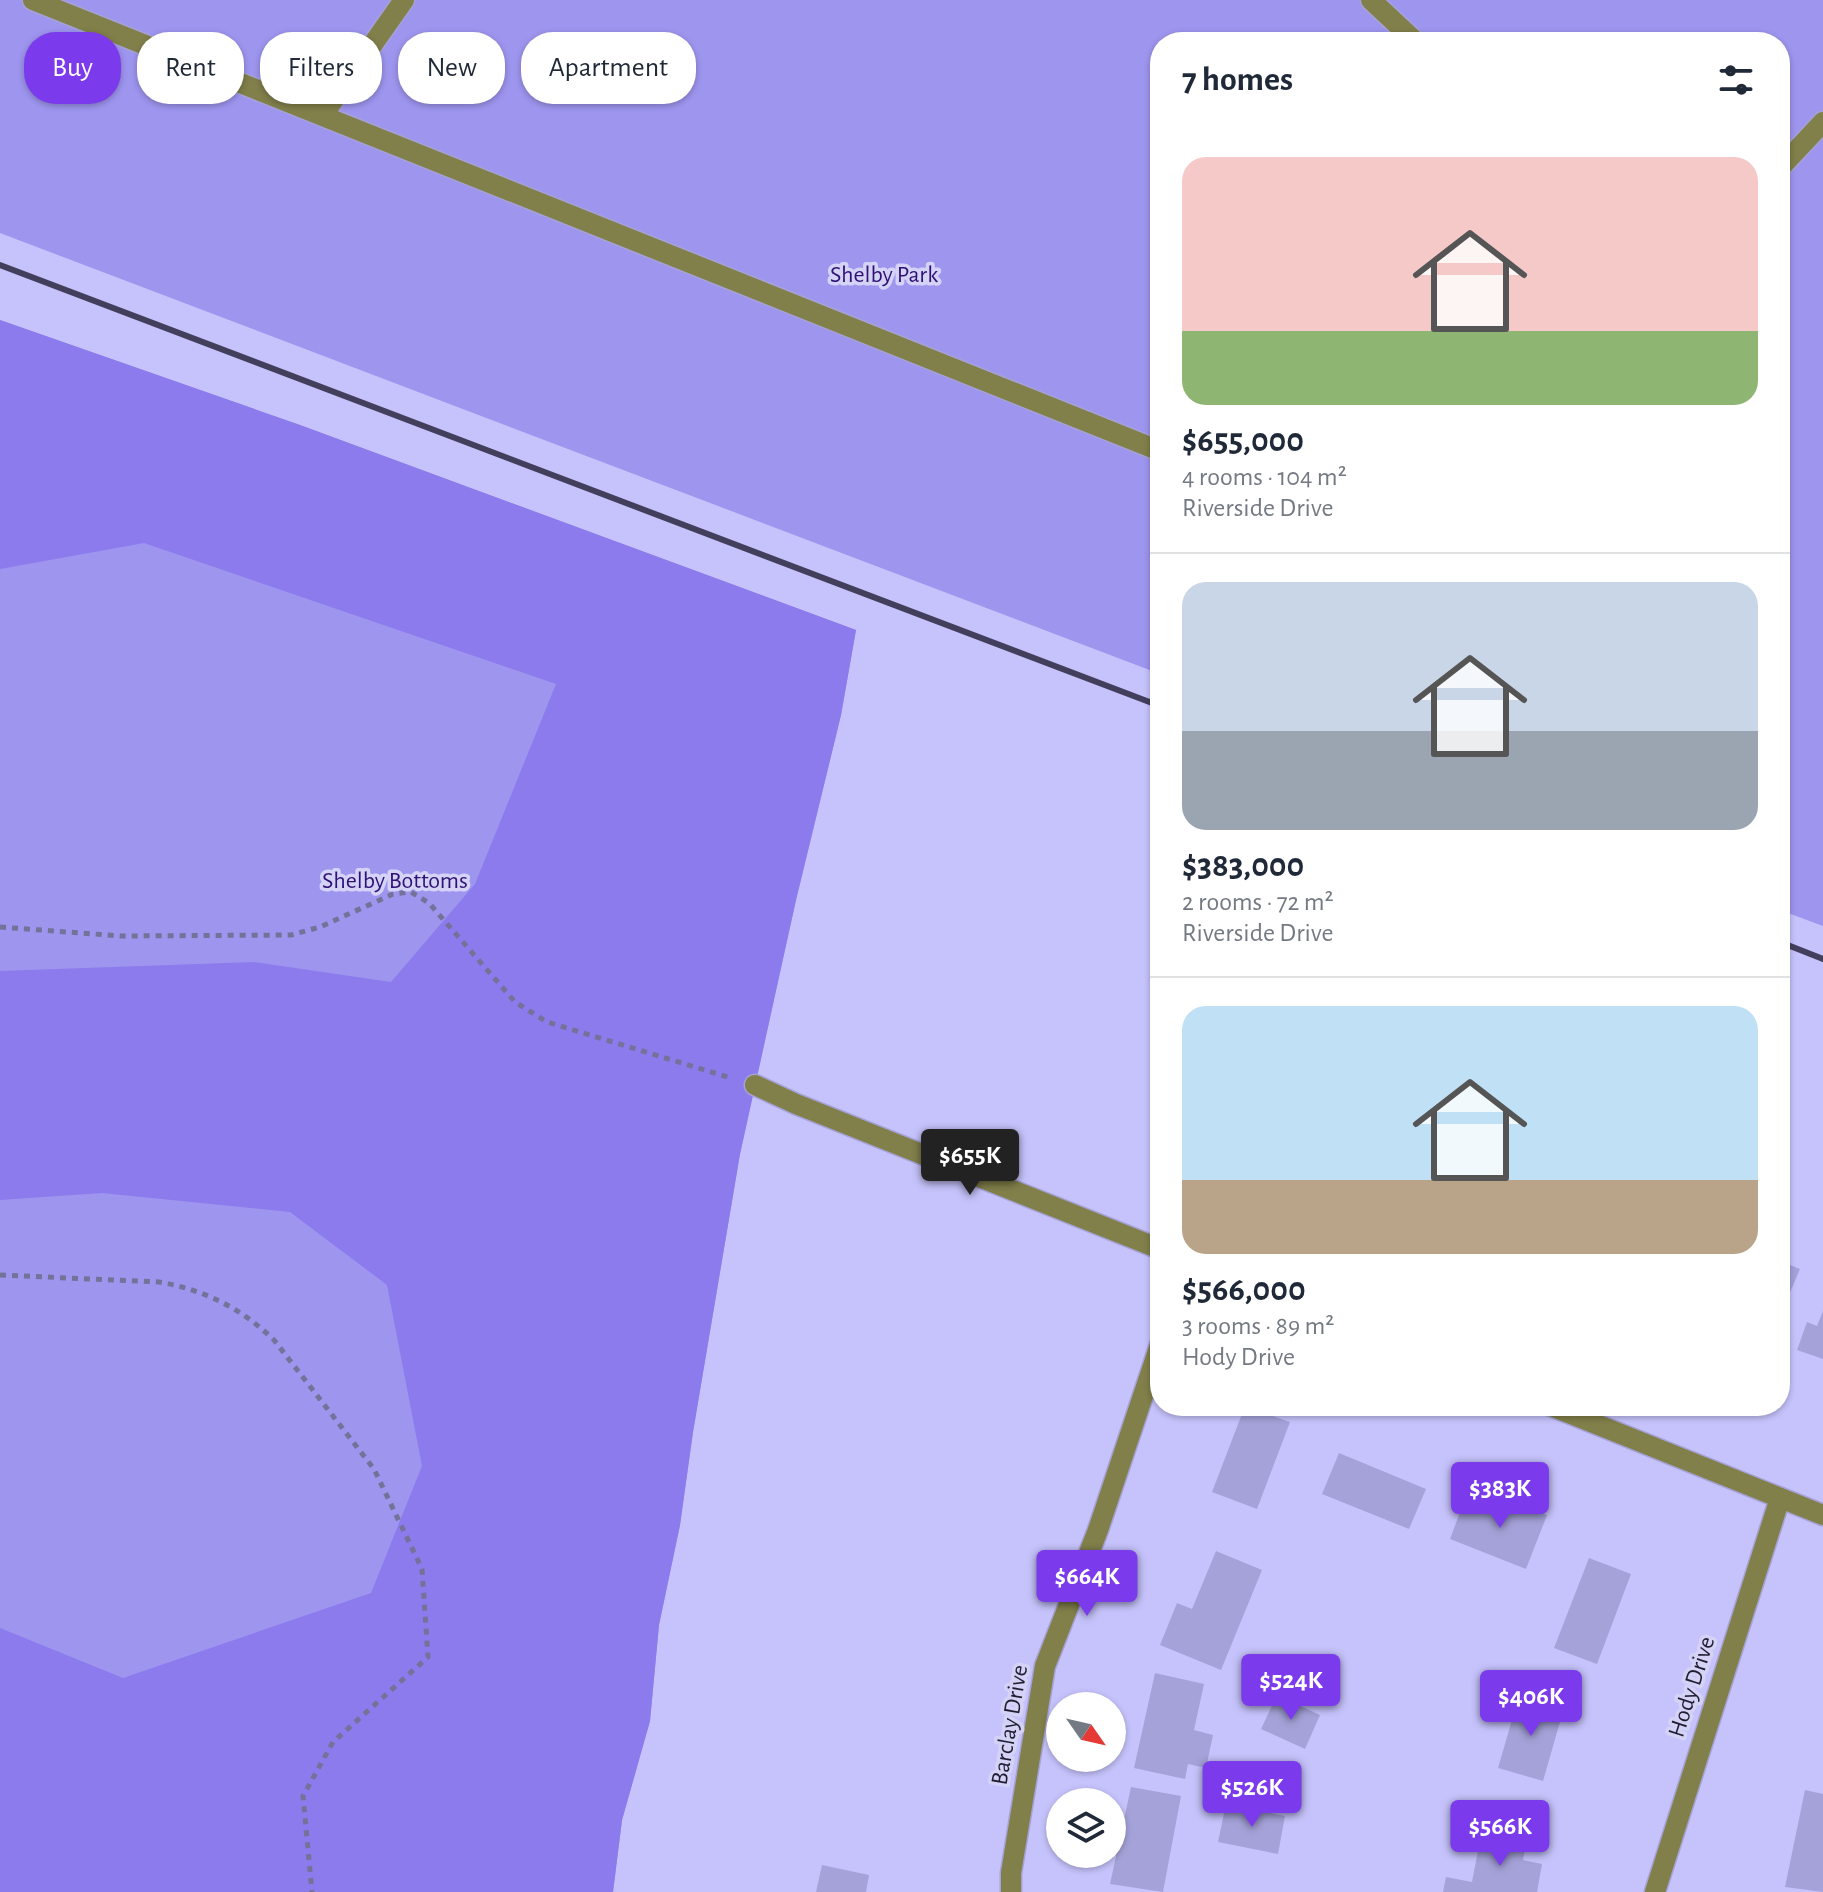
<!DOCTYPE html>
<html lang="en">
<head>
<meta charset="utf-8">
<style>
  body { margin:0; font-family:"Alegreya Sans",sans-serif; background:#f6f6f7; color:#1f2937; height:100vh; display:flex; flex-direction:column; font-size:30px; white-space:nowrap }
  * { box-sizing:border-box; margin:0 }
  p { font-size:26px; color:#747a83 }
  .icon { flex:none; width:44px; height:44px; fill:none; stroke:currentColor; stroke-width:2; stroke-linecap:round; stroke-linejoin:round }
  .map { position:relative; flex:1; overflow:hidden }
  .side { position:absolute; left:1150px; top:32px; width:640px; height:1384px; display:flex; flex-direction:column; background:#fff; border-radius:32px; box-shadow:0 2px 6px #0004 }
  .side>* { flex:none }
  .hud { position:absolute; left:24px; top:32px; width:760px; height:72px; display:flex; gap:16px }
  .needle { width:52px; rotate:124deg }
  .fabs { position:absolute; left:1046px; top:1692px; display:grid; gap:16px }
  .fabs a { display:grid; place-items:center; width:80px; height:80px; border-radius:50%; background:#fff; box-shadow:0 2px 6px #0004; font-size:40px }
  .price { position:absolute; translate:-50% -68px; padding:0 18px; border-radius:8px; background:#7c3aed; color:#fff; font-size:26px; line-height:52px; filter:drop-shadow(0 2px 4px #0008) }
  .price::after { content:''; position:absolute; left:50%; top:48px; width:24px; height:18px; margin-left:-12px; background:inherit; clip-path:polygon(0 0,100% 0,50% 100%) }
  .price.active { background:#222; color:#fff }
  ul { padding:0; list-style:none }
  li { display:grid; align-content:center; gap:16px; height:424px; padding:0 32px }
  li+li { border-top:2px solid #e0e1e3 }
  li span { display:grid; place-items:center; height:248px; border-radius:24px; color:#555 }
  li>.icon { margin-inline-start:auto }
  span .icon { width:144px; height:144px; fill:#fffc; stroke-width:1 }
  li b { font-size:34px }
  h2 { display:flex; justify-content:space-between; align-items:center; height:96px; padding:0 32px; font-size:34px }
  .pill { padding:0 28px; border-radius:32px; background:#fff; box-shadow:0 2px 6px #0004; font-size:28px; line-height:72px }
  .pill.active { background:#7c3aed; color:#fff }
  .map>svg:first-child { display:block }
</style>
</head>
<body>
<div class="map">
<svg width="1823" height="1892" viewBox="0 0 1823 1892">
  <rect width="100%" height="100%" fill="#c6c3fc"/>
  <g fill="#9e95ef">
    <path d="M0,0h1823v926l-43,-16v-868h-620v632l-1160,-441z"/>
    <path d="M0,320l300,105 556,205 -15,85 -45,185 -56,254 -47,278 -13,93 -21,100 -9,96 -28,99 -9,72h-613z"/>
  </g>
  <path fill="#8b7bed" d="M0,320l300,105 556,205 -15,85 -45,185 -56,254 -47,278 -13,93 -21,100 -9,96 -28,99 -9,72h-613v-264l123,50 248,-85 51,-127 -35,-181 -97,-73 -188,-19 -102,7v-229l254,-9 137,20 84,-98 81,-200 -412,-141 -144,26z"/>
  <g fill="#a5a2d9">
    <path d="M1780,1261l20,8 -20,47z"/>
    <path d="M1823,1311v48l-26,-9 10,-28 10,4z"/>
    <path d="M1245,1406l45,16 -33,87 -45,-17z"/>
    <path d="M1339,1453l87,36 -17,40 -87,-35z"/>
    <path d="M1466,1496l41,16 4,-11 36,14 -21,54 -76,-30z"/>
    <path d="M1216,1551l46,19 -41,100 -61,-25 17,-42 15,6z"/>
    <path d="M1589,1558l42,16 -34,90 -43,-16z"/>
    <path d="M1155,1673l49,11 -10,46 19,5 -7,33 -18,-4 -3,15 -51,-11z"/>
    <path d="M1277,1695l43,20 -15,34 -44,-20z"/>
    <path d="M1519,1696l45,12 -21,73 -45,-13z"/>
    <path d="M1131,1787l50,9 -18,96 -53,-8z"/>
    <path d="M1805,1790l18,4v98l-38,-5z"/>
    <path d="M1226,1804l59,12 -7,38 -60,-12z"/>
    <path d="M1482,1830l45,9 -4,21 19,4 -5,28h-94l3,-15 26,5z"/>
    <path d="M822,1865l47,10 -3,17h-50z"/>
  </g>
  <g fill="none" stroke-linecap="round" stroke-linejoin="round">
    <g stroke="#a5a2d4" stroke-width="23">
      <g id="minor">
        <path d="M33,0l1127,451"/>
        <path d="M1371,0l45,42"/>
        <path d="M323,115l81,-115"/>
        <path d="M1780,168l43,-46"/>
        <path d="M755,1085l41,19 364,145"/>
        <path d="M1551,1406l272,109"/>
        <path d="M1011,1892v-19l34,-207 53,-136 62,-185"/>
        <path d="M1655,1892l125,-394"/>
      </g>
    </g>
    <g stroke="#747299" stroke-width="5" stroke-dasharray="6 6" stroke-linecap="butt">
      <path d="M0,927l121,9 170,-1 29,-8 73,-33 18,-2 18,11 86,99 32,20 184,56"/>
      <path d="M0,1275l159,7c46,8 82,26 115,58l100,129 48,100 6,88 -95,85 -30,54 9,96"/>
    </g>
    <use href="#minor" stroke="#817f4a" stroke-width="20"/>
    <g stroke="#413f5b" stroke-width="6">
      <path d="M0,265l1160,441"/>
      <path d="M1780,942l43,17"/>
    </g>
  </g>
  <g text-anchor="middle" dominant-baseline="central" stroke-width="7" stroke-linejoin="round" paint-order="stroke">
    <g font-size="24" fill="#301177" stroke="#d4d3f6">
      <text x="884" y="275">Shelby Park</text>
      <text x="395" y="881">Shelby Bottoms</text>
    </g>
    <g font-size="24" fill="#1f1d32" stroke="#d4d3f6">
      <text transform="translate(1692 1687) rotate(-72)">Hody Drive</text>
      <text transform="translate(1010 1725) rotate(-80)">Barclay Drive</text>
    </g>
  </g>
</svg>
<div class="fabs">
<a><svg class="needle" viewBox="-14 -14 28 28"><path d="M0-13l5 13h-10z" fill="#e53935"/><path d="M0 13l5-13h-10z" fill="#747a83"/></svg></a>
<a><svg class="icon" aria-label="layers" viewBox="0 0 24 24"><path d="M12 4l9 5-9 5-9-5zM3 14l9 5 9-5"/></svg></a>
</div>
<b class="price active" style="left:970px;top:1197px">$655K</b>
<b class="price" style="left:1500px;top:1530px">$383K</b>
<b class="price" style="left:1087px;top:1618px">$664K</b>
<b class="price" style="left:1291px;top:1722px">$524K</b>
<b class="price" style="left:1531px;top:1738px">$406K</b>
<b class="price" style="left:1252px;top:1829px">$526K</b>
<b class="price" style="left:1500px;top:1868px">$566K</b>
<div class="hud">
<a class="pill active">Buy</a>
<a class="pill">Rent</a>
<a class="pill">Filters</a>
<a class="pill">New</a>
<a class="pill">Apartment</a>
</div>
<section class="side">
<h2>7 homes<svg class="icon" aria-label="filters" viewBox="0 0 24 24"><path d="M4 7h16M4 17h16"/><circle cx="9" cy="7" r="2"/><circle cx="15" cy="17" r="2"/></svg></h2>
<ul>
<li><span style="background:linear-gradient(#f6c9c9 70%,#8fb573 0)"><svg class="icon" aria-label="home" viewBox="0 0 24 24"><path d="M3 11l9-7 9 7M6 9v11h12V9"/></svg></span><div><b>$655,000</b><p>4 rooms · 104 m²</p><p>Riverside Drive</p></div></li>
<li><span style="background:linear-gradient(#c9d6e8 60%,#9aa5b1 0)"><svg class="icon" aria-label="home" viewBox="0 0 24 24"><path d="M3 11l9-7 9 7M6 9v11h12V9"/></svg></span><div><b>$383,000</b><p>2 rooms · 72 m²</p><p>Riverside Drive</p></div></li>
<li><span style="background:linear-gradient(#bfe0f5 70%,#b9a48a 0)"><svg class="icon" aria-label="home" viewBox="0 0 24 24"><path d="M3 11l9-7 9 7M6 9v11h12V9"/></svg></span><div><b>$566,000</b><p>3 rooms · 89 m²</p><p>Hody Drive</p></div></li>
</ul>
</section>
</div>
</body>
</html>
